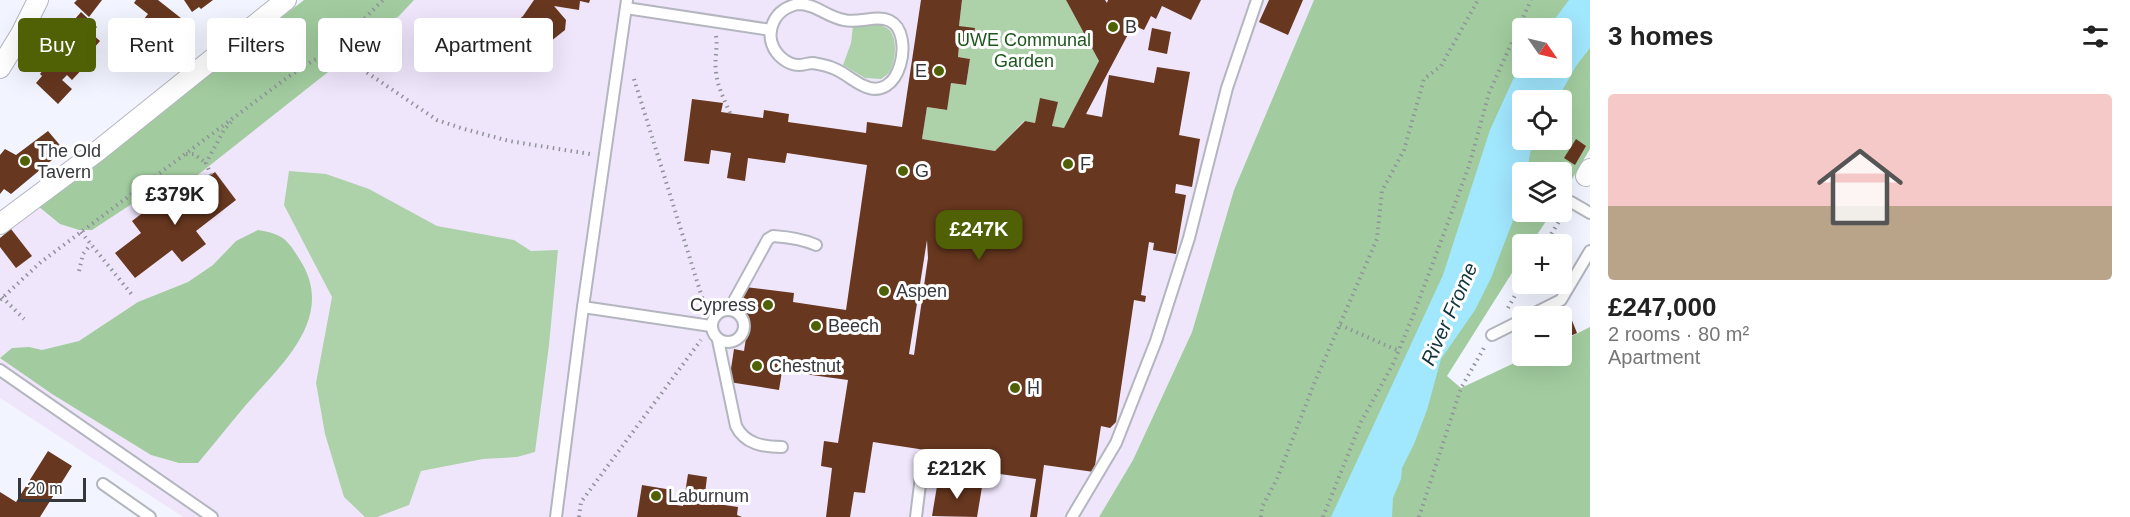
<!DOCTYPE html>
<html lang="en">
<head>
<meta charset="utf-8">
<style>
  body { margin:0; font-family:Helvetica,sans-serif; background:#f2f2f2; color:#222; height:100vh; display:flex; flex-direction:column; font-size:22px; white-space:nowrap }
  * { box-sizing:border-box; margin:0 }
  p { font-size:20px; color:#767676 }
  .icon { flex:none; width:33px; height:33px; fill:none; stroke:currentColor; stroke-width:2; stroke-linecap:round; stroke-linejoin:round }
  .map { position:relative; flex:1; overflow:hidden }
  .side { display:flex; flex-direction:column; background:#fff; width:540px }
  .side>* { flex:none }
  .guide { position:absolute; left:18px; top:18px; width:570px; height:54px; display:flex; gap:12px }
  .needle { width:39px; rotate:124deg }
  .controls { position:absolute; left:1512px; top:18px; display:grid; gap:12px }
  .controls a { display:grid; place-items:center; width:60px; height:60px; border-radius:6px; background:#fff; box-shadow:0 6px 24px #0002; font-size:30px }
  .scale { position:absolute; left:18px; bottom:15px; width:68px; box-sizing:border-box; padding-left:6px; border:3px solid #36373b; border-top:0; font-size:16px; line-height:21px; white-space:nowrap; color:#36373b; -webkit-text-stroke:4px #fff; paint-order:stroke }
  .price { position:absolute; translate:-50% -51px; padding:0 14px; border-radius:12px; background:#fff; color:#222; font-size:20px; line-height:39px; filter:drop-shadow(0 2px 3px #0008) }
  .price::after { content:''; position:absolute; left:50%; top:36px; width:18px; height:14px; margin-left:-9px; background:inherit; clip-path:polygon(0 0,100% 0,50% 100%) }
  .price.selected { background:#506105; color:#fff }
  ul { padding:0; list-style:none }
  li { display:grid; align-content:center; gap:12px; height:318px; padding:0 18px }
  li+li { border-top:2px solid #e0e0e0 }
  li span { display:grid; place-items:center; height:186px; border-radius:6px; color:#555 }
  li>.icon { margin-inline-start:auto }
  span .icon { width:108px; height:108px; fill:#fffc; stroke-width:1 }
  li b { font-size:26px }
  h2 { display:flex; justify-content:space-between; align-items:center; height:72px; padding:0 18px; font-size:26px }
  .tag { padding:0 21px; border-radius:6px; background:#fff; box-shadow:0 6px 24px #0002; font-size:21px; line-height:54px }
  .tag.selected { background:#506105; color:#fff }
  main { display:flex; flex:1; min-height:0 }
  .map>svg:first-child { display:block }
</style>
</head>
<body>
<main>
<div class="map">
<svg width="1590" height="517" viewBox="0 0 1590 517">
  <rect width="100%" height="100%" fill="#f2f5ff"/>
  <path fill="#f0e6fc" d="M307,0h1007l-80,190 -42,142 -59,128 -34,57h-916l-183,-119v-161z"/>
  <g fill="#add2aa">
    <path d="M962,0h104l33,61 -35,67 -12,-2 5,-24 -17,-3 -5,24 -11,-2 -29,30 -73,-12 5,-32 19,3 5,-27 15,2 4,-26 -12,-2 1,-12 13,1 3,-17 -16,-3z"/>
    <path d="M853,26c10,0 25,-3 34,2 11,7 9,31 4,41 -2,5 -6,7 -10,10l-16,-1 -22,-13 8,-22z"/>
    <path d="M289,171l37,3 43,15 68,37 77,14 17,11 27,-1 -9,95 -14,107 -18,5 -34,2 -62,12 -12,34 -32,12h-12l-21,-20 -19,-63 -9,-51 16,-86 -48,-92z"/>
  </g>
  <g fill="#a2cc9f" fill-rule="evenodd">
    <path d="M304,0h110l-15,16 -209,165 -37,9 -61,40h-13l-19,-6 -22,-18z"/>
    <path d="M1314,0h265l11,8v141l-28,47v-24h-40v40h30l-21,32h-9v13l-75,119 14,12 68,-32h33v-15l28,-14v190h-491l34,-57 59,-128 42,-142zM1522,28h40v40h-40zM1522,100h40v40h-40z"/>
    <path d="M258,230c25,4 29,9 42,30 37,58 -20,106 -55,146 -16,19 -31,38 -47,57h-19l-28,-8 -99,-61 -52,-36 12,-10 17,-1 13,3 37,-9 59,-39 50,-20 25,-17 23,-24z"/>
  </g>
  <path fill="#a1e7fe" d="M1569,0h21v48l-14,18 -19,34h-35v40h14l-5,8 -4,24h-5v19l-3,14 -28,73 -16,32 -34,49 -14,51 -13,34 -12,24 -1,11 -8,19 -1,19h-61l112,-242 47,-145 31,-68 1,-1v7h40v-40h-14z"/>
  <g fill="#67371f" fill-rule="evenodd">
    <path d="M77,0h25l-13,17 -15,-14z"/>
    <path d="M136,0h22l33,26 -16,22 2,1 -6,7 -2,-2 -11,14 -6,-5 -5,6 -20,-16 6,-9 4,3 16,-21 -9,-7 4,-5 -14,-11z"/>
    <path d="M184,0h29l-12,9 -2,-2 -7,5z"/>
    <path d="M534,0h56l-1,3 -9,-2 -1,9 -25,-4 12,14 -1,10 -38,30 -10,-1 -14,-18 1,-9 19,-16z"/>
    <path d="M921,0h41l-3,26 16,2 -3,18 -13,-1 -1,12 12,2 -4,26 -15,-2 -4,27 -20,-3 -5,32 73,12 30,-30 10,2 5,-25 18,4 -6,24 12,2 35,-67 -33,-61h39l2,3 1,-3h93l-10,20 -29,-14 -6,13 -5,-3 -7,14 -11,-5 -47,89 16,3 7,-42 45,8 3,-16 33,5 -11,63 21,4 -8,48 -16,-3 -1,9 11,2 -10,59 -23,-4 1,-7 -5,-1 -8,53 5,1 -1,6 -11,-2 -18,122 -6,6 -9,-2 -7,46 -50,-7 -7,52h-7l6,-38 -80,-11 2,-13 -85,-13 -8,51 -11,-1 -4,25h-24l6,-49 -11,-2 1,-9 2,-16 14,2 10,-63 -66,-9 -3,19 -50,-8 5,-33 10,2 5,-33 -8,-1 4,-30 49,6 -1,9 53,8 21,-145 -80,-12 -2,10 -37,-5 -3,23 -18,-3 4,-25 -20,-3 -2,14 -25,-3 8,-62 31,4 -2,9 42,6 1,-8 25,4 -1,8 78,11 1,-11 35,5zM927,240l1,18 -14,97 -5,-1z"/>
    <path d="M1269,0h34l-15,35 -29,-13z"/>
    <path d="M81,12l16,15 -6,6 9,8 -13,15 -5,-5 -5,6 9,8 -14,15 -5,-5 -5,5 10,9 -14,15 -22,-21 6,-7 -2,-2 16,-22 -2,-2 17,-22 -2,-2z"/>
    <path d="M1152,28l19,4 -4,22 -19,-4z"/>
    <path d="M48,131l16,19 -53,44 -7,-5 -4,5v-39l5,-6 11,6z"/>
    <path d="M1576,139l10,7 -11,19 -11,-7z"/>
    <path d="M215,172l21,28 -40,31 10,13 -24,18 -10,-12 -37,28 -20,-25 26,-20 -9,-12 34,-26 7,9z"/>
    <path d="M11,229l21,27 -16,12 -16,-21v-9z"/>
    <path d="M1569,313l8,20 -15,7 -1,-24z"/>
    <path d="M48,451l24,15 -32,51h-40v-25l16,10z"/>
    <path d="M688,474l19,3 -3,25 34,5 -1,8 5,2h-105l5,-32 30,5 -2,14 13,2z"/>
    <path d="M938,480l44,7 -5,30 -45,-1z"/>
  </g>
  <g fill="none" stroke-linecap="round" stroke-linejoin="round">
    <g stroke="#b3b6bf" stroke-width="14">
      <g id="service">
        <path d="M798,4c18,0 29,13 46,16 14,4 33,-6 46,1 25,12 11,85 -28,64 -9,-4 -17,-12 -27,-16 -6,-3 -16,-5 -22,-6 -5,0 -9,2 -14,2 -12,0 -23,-10 -27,-21 -2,-6 -2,-12 0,-18 4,-13 13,-19 26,-22z"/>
        <path d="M626,8l145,22"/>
        <path d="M1571,202l19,11"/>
        <path d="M583,307l128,19"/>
        <circle cx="728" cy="326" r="16"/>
        <path d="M729,310l39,-71 5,-3c14,1 30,3 43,9"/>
        <path d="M1529,316l32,-16 29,-49"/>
        <path d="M1492,335l30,-15"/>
        <path d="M718,340l18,86c9,18 27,21 46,21"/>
        <path d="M0,370l212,147"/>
        <path d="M103,484l47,33"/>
        <path d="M556,517l27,-210 44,-307"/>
        <path d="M916,517l6,-49"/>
        <path d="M1072,517l44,-74 40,-102 33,-103 38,-150 30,-88"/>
      </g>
    </g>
    <g stroke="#b3b6bf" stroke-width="22">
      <g id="minor">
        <path d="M0,68l21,-34 17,-34"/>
        <path d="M1586,176l4,-7"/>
        <path d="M0,224l99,-74 187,-150"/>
      </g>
    </g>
    <g stroke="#91939a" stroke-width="4" stroke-dasharray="1.5 4.5" stroke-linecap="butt">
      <path d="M716,36c2,13 -2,24 0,35 1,15 8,28 14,42"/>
      <path d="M330,54l14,3 93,63 24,8 48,13 81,13"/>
      <path d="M634,79l72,231"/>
      <path d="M186,154h8l12,9"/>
      <path d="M211,175l-5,-12 18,-33 7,-8"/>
      <path d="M81,232l52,64"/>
      <path d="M1545,244l18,-29"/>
      <path d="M79,271l4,-17 8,-10"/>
      <path d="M2,297l22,22"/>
      <path d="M0,300l41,-38 247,-185 26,-17 15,-6 54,-54"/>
      <path d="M1508,308l14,-25"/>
      <path d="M1340,325l59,26"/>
      <path d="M579,517l2,-15 120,-162"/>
      <path d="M1261,517l1,-10 15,-28 37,-95 63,-145 5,-48 22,-41 20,-71 17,-13 37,-66"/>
      <path d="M1323,517l38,-95 33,-60 19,-46 56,-150 20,-73 42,-93"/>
      <path d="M1419,517l42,-129 23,-40"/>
    </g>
    <use href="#service" stroke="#fff" stroke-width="10"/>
    <use href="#minor" stroke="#fff" stroke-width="20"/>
  </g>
  <g fill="#506105" stroke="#fff" stroke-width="2">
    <circle cx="1113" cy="27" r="6"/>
    <circle cx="939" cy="71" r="6"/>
    <circle cx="25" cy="161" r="6"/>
    <circle cx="1068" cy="164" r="6"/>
    <circle cx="903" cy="171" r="6"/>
    <circle cx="884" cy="291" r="6"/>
    <circle cx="768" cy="305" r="6"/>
    <circle cx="816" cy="326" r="6"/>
    <circle cx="757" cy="366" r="6"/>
    <circle cx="1015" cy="388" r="6"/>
    <circle cx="656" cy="496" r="6"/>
  </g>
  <g text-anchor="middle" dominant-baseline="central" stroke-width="6" stroke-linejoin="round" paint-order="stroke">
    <g font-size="18" fill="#36373b" stroke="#fff" text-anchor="start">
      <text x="1125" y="27">B</text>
      <text x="927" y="71" text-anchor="end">E</text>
      <text x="37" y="151">The Old<tspan x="37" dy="21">Tavern</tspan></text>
      <text x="1080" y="164">F</text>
      <text x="915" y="171">G</text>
      <text x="896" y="291">Aspen</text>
      <text x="756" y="305" text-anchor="end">Cypress</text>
      <text x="828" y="326">Beech</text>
      <text x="769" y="366">Chestnut</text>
      <text x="1027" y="388">H</text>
      <text x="668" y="496">Laburnum</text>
    </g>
    <g font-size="18" fill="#1e571d" stroke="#fff">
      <text x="1024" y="40">UWE Communal<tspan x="1024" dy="21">Garden</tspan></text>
    </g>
    <g font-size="20" font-style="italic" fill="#11333d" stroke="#fff">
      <text transform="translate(1449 314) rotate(-66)">River Frome</text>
    </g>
  </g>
</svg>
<div class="controls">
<a><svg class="needle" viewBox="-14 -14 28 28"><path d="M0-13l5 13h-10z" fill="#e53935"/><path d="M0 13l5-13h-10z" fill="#767676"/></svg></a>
<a><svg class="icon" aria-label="locate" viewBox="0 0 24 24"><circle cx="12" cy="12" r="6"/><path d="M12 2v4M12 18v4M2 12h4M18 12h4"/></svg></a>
<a><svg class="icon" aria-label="layers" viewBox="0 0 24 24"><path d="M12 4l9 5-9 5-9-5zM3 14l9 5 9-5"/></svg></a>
<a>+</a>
<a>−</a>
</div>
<div class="scale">20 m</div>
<b class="price" style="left:175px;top:226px">£379K</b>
<b class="price selected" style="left:979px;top:261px">£247K</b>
<b class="price" style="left:957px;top:500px">£212K</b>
<div class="guide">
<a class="tag selected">Buy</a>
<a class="tag">Rent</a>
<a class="tag">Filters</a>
<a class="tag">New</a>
<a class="tag">Apartment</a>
</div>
</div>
<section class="side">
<h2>3 homes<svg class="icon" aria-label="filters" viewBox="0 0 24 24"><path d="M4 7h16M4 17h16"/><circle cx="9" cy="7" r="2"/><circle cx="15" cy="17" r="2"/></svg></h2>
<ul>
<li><span style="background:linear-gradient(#f6c9c9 60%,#b9a48a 0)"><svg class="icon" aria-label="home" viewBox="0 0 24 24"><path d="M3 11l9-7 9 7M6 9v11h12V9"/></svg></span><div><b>£247,000</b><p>2 rooms · 80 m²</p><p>Apartment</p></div></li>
</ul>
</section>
</main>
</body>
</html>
